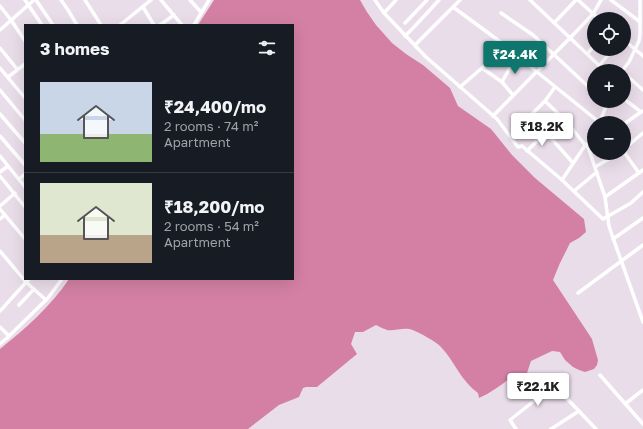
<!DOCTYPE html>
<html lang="en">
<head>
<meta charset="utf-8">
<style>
  body { margin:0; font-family:"Golos Text",sans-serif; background:#242831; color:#f1f3f6; height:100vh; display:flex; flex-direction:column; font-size:15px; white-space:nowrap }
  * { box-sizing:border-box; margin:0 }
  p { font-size:13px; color:#9ea1a6 }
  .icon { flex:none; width:22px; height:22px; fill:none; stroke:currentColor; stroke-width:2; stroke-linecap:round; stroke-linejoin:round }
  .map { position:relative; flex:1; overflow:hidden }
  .sheet { position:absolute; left:24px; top:24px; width:270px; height:256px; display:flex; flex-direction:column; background:#171b24; border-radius:0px; box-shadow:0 4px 16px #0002 }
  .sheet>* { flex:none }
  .tools { position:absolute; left:587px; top:12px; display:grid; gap:8px }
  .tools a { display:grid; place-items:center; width:44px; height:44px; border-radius:50%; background:#171b24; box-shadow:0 4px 16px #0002; font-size:20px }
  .price { position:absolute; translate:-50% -34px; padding:0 9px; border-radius:4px; background:#fff; color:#222; font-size:13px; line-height:26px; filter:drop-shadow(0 1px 2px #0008) }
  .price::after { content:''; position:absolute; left:50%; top:24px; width:12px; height:9px; margin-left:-6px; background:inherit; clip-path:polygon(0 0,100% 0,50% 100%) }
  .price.selected { background:#0f766e; color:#fff }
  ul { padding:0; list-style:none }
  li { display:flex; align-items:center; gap:12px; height:100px; padding:0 16px }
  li+li { border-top:1px solid #363941 }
  li span { display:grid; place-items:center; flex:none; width:112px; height:80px; border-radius:0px; color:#555 }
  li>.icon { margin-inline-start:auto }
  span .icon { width:48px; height:48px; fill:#fffc; stroke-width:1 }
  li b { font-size:17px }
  h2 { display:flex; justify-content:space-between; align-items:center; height:48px; padding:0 16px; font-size:17px }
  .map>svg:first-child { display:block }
</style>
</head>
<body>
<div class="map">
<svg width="643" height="429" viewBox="0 0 643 429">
  <rect width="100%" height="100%" fill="#eaddea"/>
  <path fill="#d480a4" d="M214,0h146l7,12 9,13 16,18 14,11 17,11 27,23 8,18 33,23 21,26 23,23 49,41 2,13 -7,6 -9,5 -10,20 -7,17 39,59 6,21 -1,5 -3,4 -9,3 -6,-2 -6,-3 -8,-7 -5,-8 -8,-1 -21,10 -4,12 -2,2 -10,-2c-10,10 -23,19 -36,25l-1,-5c-17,-12 -23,-31 -37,-46 -4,-5 -26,-17 -32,-18 -7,-1 -15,2 -22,1 -3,-1 -7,-3 -11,-5l-13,7h-8l-4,12 6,10 -40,33h-11l-3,1 -4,9 -20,8 -31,24h-248v-80c25,-20 51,-43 69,-70h224v-254h-95z"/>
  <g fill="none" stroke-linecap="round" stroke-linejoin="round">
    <g stroke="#fff" stroke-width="3.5">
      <path d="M25,0l17,25"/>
      <path d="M36,0l17,25"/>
      <path d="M61,0l7,10 9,15"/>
      <path d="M85,0l16,25"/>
      <path d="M161,0l21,25"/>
      <path d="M190,0l11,12"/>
      <path d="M375,0l9,13 42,44 71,62 21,28 4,-1 40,34 41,39 28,-16 12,-11"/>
      <path d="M530,0l75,71"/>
      <path d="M578,0l21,19"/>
      <path d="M611,0l28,21"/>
      <path d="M0,6l11,14 14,21"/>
      <path d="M143,7l11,18"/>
      <path d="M453,7l53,39 4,2 27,24 62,50"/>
      <path d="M384,13l12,-13"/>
      <path d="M501,13l32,22 61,57"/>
      <path d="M405,23l22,-23"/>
      <path d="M554,23l22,-23"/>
      <path d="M120,25l31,-25"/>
      <path d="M160,25l14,-10"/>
      <path d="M194,25l15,-25"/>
      <path d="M0,30l34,-30"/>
      <path d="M405,36l10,-10 24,-26"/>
      <path d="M624,40l19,16"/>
      <path d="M415,45l45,-45"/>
      <path d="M0,48l17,21"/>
      <path d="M587,54l7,-8"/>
      <path d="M599,66l14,-17"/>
      <path d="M0,68l25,30"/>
      <path d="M482,68l20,14"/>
      <path d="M622,71l7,-9 10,-21 1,-7v-34"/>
      <path d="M624,73l19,17"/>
      <path d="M8,77l17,-13"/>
      <path d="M460,87l22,-19 24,-22"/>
      <path d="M555,87l-10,14 -13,13 12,16 29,33"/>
      <path d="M0,90l25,30"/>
      <path d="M513,95l-11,-13 15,-27"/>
      <path d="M624,99l12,9 5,4 2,-1"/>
      <path d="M545,101l22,21 18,23 3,2 6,1"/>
      <path d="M0,114l25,29"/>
      <path d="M493,116l77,-78 23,-24 8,-14"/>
      <path d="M599,123l4,-9 5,-13"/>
      <path d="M624,124l17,-12"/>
      <path d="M594,131l-5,10 -1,6 17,50 4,29 3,9 31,87"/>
      <path d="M0,136l25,29"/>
      <path d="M624,149l19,-16"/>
      <path d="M527,151l9,-9 12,-8"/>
      <path d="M624,152l15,21"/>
      <path d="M0,156l25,31"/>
      <path d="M595,167l24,-14"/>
      <path d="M0,172l8,-6"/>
      <path d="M0,176l25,31"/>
      <path d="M19,179l6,-5"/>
      <path d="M562,180l24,-36"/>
      <path d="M574,191l23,-19"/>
      <path d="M605,197l38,-27"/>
      <path d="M0,206l15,-13"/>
      <path d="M0,209l25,30"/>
      <path d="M0,219l5,-4"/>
      <path d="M613,239l30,-21"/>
      <path d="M0,251l26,31 20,18"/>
      <path d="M578,293l65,-48"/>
      <path d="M19,305l15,-16"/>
      <path d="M0,311l29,-32"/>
      <path d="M0,327l9,9"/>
      <path d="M0,344l7,-6 41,-40 14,-19"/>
      <path d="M600,375l43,49"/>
      <path d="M625,404l18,-14"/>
      <path d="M516,429l-6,-9 44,-35 42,44"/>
      <path d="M551,429l28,-18"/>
    </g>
  </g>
</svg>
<div class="tools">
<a><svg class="icon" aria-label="locate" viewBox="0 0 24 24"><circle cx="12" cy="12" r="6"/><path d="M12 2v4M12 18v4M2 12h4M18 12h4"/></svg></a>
<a>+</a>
<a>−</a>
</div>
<b class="price selected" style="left:515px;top:75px">₹24.4K</b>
<b class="price" style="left:542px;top:147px">₹18.2K</b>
<b class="price" style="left:538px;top:407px">₹22.1K</b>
<section class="sheet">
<h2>3 homes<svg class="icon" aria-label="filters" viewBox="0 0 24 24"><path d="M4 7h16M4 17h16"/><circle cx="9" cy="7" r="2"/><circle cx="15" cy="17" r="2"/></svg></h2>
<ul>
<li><span style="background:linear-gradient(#c9d6e8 65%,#8fb573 0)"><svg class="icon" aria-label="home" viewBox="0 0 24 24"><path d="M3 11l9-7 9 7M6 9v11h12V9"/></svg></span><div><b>₹24,400/mo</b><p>2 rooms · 74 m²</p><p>Apartment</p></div></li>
<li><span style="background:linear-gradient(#dfe7d0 65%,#b9a48a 0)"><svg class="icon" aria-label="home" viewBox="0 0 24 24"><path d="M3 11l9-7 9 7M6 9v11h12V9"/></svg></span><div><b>₹18,200/mo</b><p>2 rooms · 54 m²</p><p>Apartment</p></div></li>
</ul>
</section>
</div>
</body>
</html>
